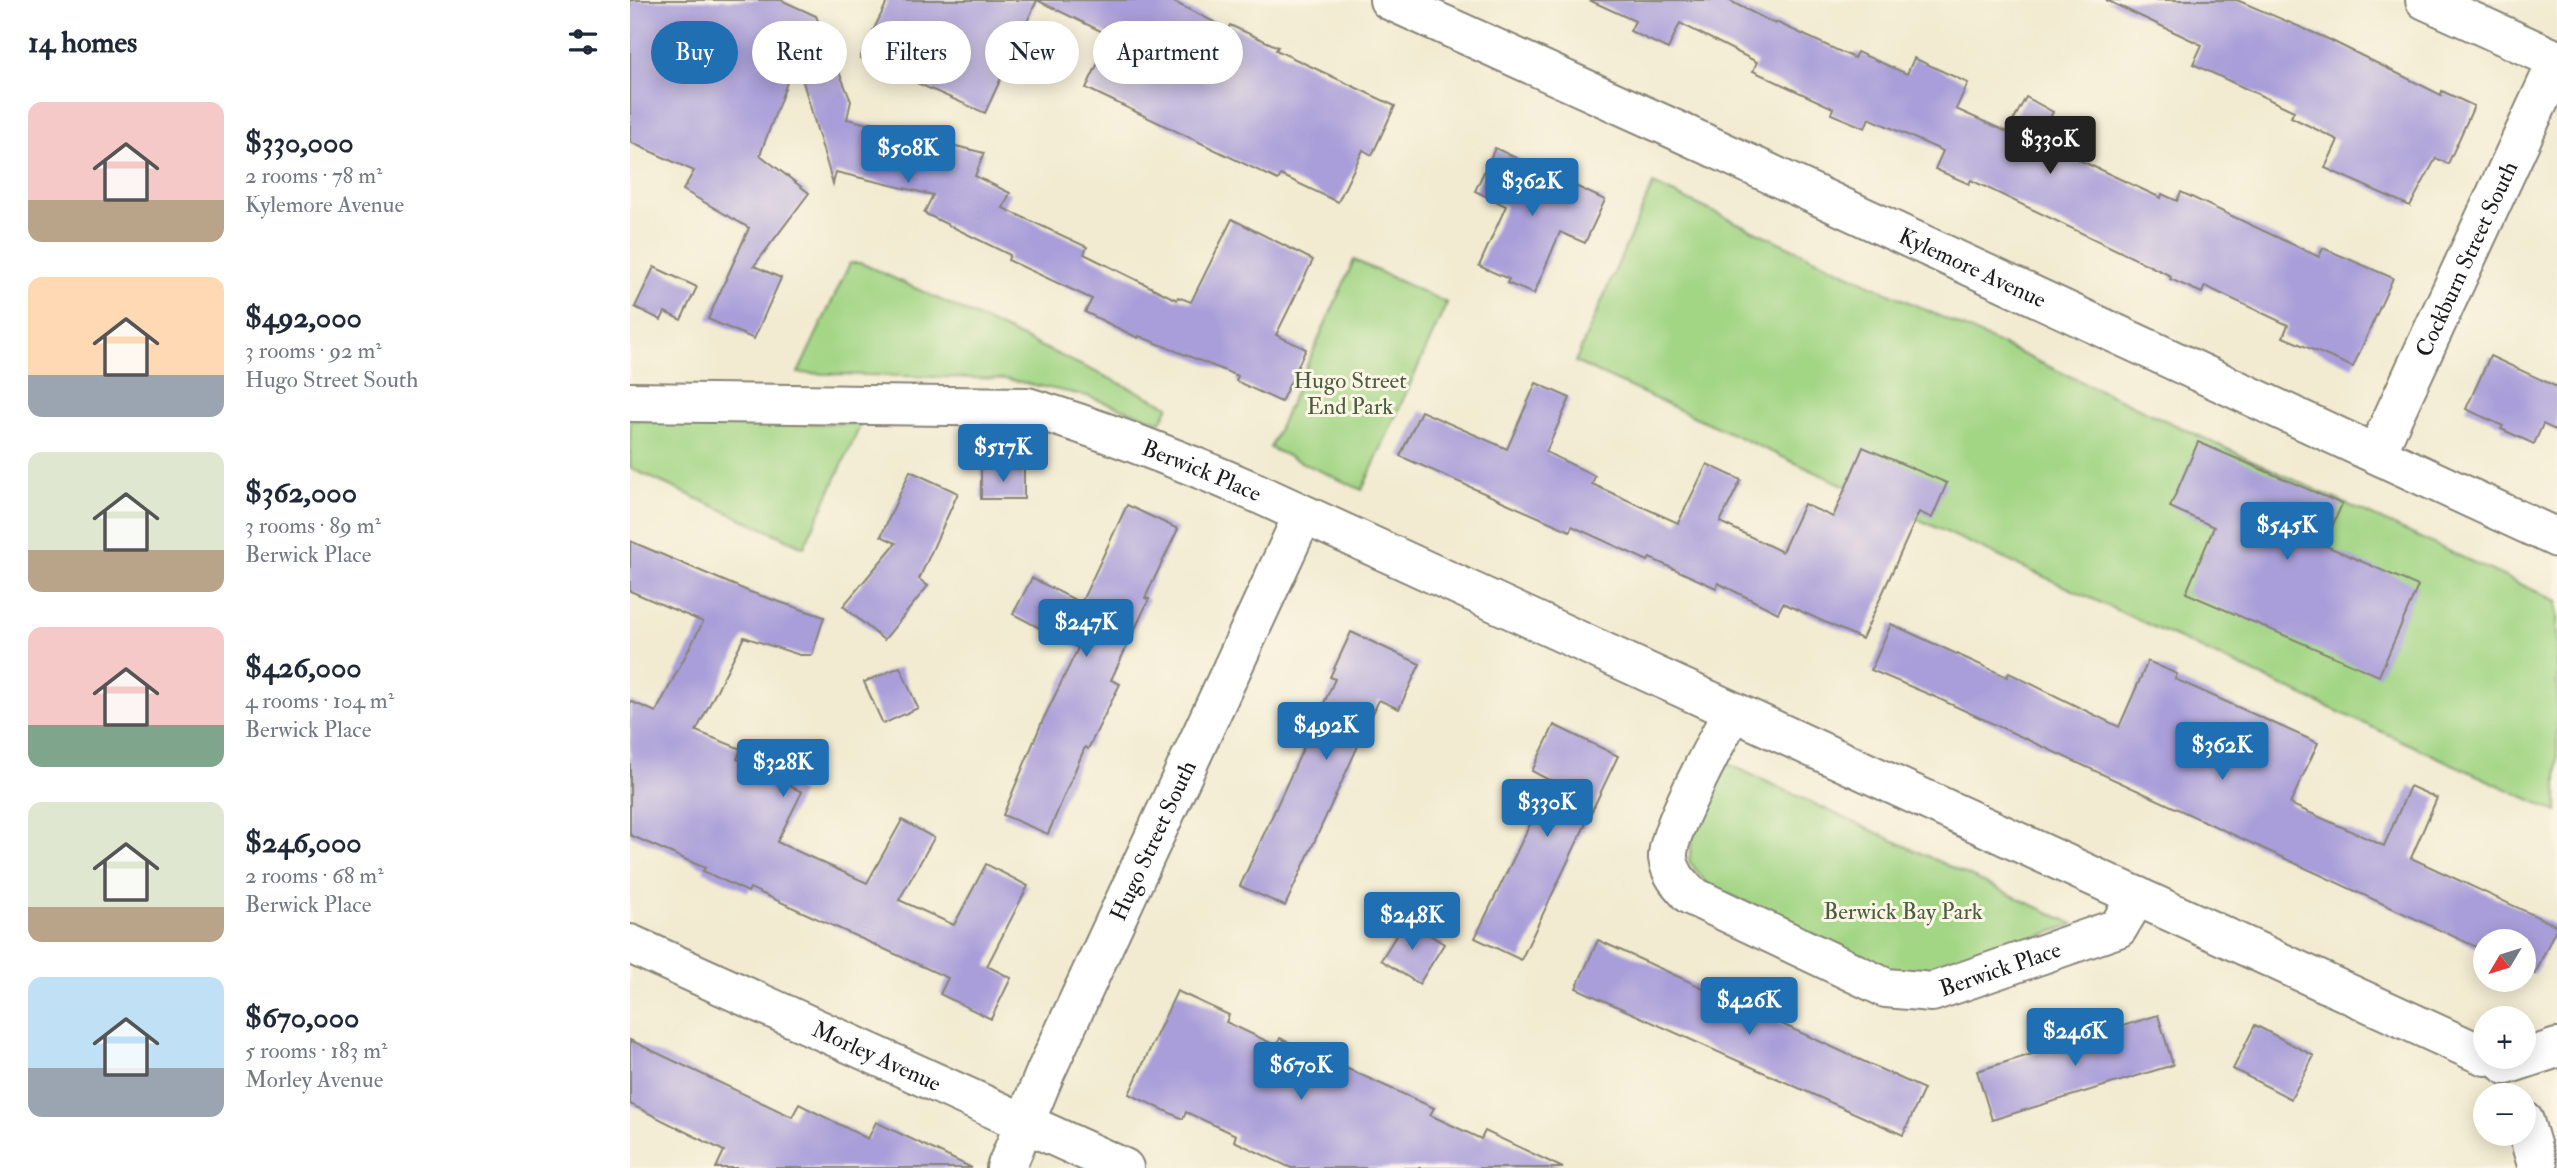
<!DOCTYPE html>
<html lang="en">
<head>
<meta charset="utf-8">
<style>
  body { margin:0; font-family:"IM FELL Double Pica",serif; background:#f6f6f7; color:#1f2937; height:100vh; display:flex; flex-direction:column; font-size:26px; white-space:nowrap }
  * { box-sizing:border-box; margin:0 }
  p { font-size:23px; color:#747a83 }
  .icon { flex:none; width:38px; height:38px; fill:none; stroke:currentColor; stroke-width:2; stroke-linecap:round; stroke-linejoin:round }
  .map { position:relative; flex:1; overflow:hidden }
  .sheet { display:flex; flex-direction:column; background:#fff; width:630px }
  .sheet>* { flex:none }
  .guide { position:absolute; left:21px; top:21px; width:665px; height:63px; display:flex; gap:14px }
  .needle { width:46px; rotate:232deg }
  .buttons { position:absolute; left:1843px; top:929px; display:grid; gap:14px }
  .buttons a { display:grid; place-items:center; width:63px; height:63px; border-radius:50%; background:#fff; box-shadow:0 4px 18px #0003; font-size:35px }
  .price { position:absolute; translate:-50% -60px; padding:0 16px; border-radius:7px; background:#1f6fb2; color:#fff; font-size:23px; line-height:46px; filter:drop-shadow(0 2px 4px #0008) }
  .price::after { content:''; position:absolute; left:50%; top:42px; width:21px; height:16px; margin-left:-10px; background:inherit; clip-path:polygon(0 0,100% 0,50% 100%) }
  .price.selected { background:#222; color:#fff }
  ul { padding:0; list-style:none }
  li { display:flex; align-items:center; gap:21px; height:175px; padding:0 28px }
  li span { display:grid; place-items:center; flex:none; width:196px; height:140px; border-radius:14px; color:#555 }
  li>.icon { margin-inline-start:auto }
  span .icon { width:84px; height:84px; fill:#fffc; stroke-width:1 }
  li b { font-size:30px }
  h2 { display:flex; justify-content:space-between; align-items:center; height:84px; padding:0 28px; font-size:30px }
  .pill { padding:0 24px; border-radius:32px; background:#fff; box-shadow:0 4px 18px #0003; font-size:24px; line-height:63px }
  .pill.selected { background:#1f6fb2; color:#fff }
  main { display:flex; flex:1; min-height:0 }
  .map>svg:first-child { display:block }
</style>
</head>
<body>
<main>
<section class="sheet">
<h2>14 homes<svg class="icon" aria-label="filters" viewBox="0 0 24 24"><path d="M4 7h16M4 17h16"/><circle cx="9" cy="7" r="2"/><circle cx="15" cy="17" r="2"/></svg></h2>
<ul>
<li><span style="background:linear-gradient(#f6c9c9 70%,#b9a48a 0)"><svg class="icon" aria-label="home" viewBox="0 0 24 24"><path d="M3 11l9-7 9 7M6 9v11h12V9"/></svg></span><div><b>$330,000</b><p>2 rooms · 78 m²</p><p>Kylemore Avenue</p></div></li>
<li><span style="background:linear-gradient(#ffd9b3 70%,#9aa5b1 0)"><svg class="icon" aria-label="home" viewBox="0 0 24 24"><path d="M3 11l9-7 9 7M6 9v11h12V9"/></svg></span><div><b>$492,000</b><p>3 rooms · 92 m²</p><p>Hugo Street South</p></div></li>
<li><span style="background:linear-gradient(#dfe7d0 70%,#b9a48a 0)"><svg class="icon" aria-label="home" viewBox="0 0 24 24"><path d="M3 11l9-7 9 7M6 9v11h12V9"/></svg></span><div><b>$362,000</b><p>3 rooms · 89 m²</p><p>Berwick Place</p></div></li>
<li><span style="background:linear-gradient(#f6c9c9 70%,#7fa58c 0)"><svg class="icon" aria-label="home" viewBox="0 0 24 24"><path d="M3 11l9-7 9 7M6 9v11h12V9"/></svg></span><div><b>$426,000</b><p>4 rooms · 104 m²</p><p>Berwick Place</p></div></li>
<li><span style="background:linear-gradient(#dfe7d0 75%,#b9a48a 0)"><svg class="icon" aria-label="home" viewBox="0 0 24 24"><path d="M3 11l9-7 9 7M6 9v11h12V9"/></svg></span><div><b>$246,000</b><p>2 rooms · 68 m²</p><p>Berwick Place</p></div></li>
<li><span style="background:linear-gradient(#bfe0f5 65%,#9aa5b1 0)"><svg class="icon" aria-label="home" viewBox="0 0 24 24"><path d="M3 11l9-7 9 7M6 9v11h12V9"/></svg></span><div><b>$670,000</b><p>5 rooms · 183 m²</p><p>Morley Avenue</p></div></li>
</ul>
</section>
<div class="map">
<svg width="1927" height="1168" viewBox="0 0 1927 1168">
  <rect width="100%" height="100%" fill="#fcf5e5"/>
  <filter id="ink" filterUnits="userSpaceOnUse"><feTurbulence type="fractalNoise" baseFrequency=".0143" numOctaves="2"/><feDisplacementMap in="SourceGraphic" scale="14" xChannelSelector="R" yChannelSelector="G"/><feConvolveMatrix kernelMatrix="1 2 1 2 8 2 1 2 1" color-interpolation-filters="sRGB"/></filter>
  <filter id="wash" filterUnits="userSpaceOnUse"><feTurbulence type="fractalNoise" baseFrequency=".00686" numOctaves="4" result="noise"/><feDisplacementMap in="SourceGraphic" scale="28" xChannelSelector="R" yChannelSelector="G"/><feGaussianBlur stdDeviation="1.57" result="paint"/><feColorMatrix in="noise" values="0 0 0 0 0 0 0 0 0 0 0 0 0 0 0 0 0 1.4 0 .05"/><feComposite in="paint" operator="in"/></filter>
  <g filter="url(#wash)">
    <rect width="100%" height="100%" fill="#f2ebd1"/>
    <g fill="#a2d584" stroke="#5f7850" stroke-width="2">
      <path d="M1023,184l904,417v211l-982,-450z"/>
      <path d="M724,260l93,43 -85,187 -92,-42z"/>
      <path d="M220,263h11l308,143 -8,16 -74,-26 -81,-17 -208,-6z"/>
      <path d="M0,420l231,4 -57,123 -174,-79z"/>
      <path d="M1092,761l352,163 -148,52 -40,-6 -179,-86 -18,-23 5,-34z"/>
    </g>
    <g id="blocks">
      <g fill="#a99ed9">
        <path d="M0,0h151l35,16 35,85 -4,18 137,34 -9,23 35,17 -7,15 84,39 -3,7 93,46 1,-3 13,5 41,-83 81,41 -37,75 30,14 -25,53 -45,-21 2,-5 -99,-40 -1,2 -53,-26 7,-13 -84,-39 2,-5 -86,-42 9,-18 -97,-23 -3,12 -37,-126 -36,97 49,38 -55,73 27,12 -27,61 -46,-20 41,-91 -66,-38 11,-19 -64,-29z"/>
        <path d="M258,0h282l58,29 2,-4 48,22 -2,3 119,56 -23,49 -9,-5 -25,52 -57,-27 -3,5 -192,-92 25,-52 -74,-36 -52,113 -125,-55z"/>
        <path d="M959,0h139l47,24 1,-2 78,36 3,-6 50,22 7,-16 54,25 -12,26 51,23 19,-35 27,15 -12,24 41,19 -3,5 82,38 1,-4 15,7 4,-9 138,65 4,-9 70,30 -40,89 -70,-30 5,-12 -83,-39 -3,7 -32,-14 1,-3 -200,-96 -2,4 -34,-15 8,-18 -74,-33 -4,10 -34,-14 2,-6 -80,-37 4,-9 -77,-39 -12,26 -38,-18 5,-10z"/>
        <path d="M1476,0h131l91,39 113,56 1,-4 32,15 -26,58 -12,-6 -26,48 -85,-38 13,-28 -47,-23 3,-6 -101,-47 9,-19z"/>
        <path d="M865,148l110,52 -20,43 -25,-11 -26,62 -27,-11 2,-4 -30,-13 27,-60 -31,-15z"/>
        <path d="M24,267l43,20 -16,33 -16,-8 -4,8 -26,-13z"/>
        <path d="M1860,356l67,31v44l-14,-7 -9,20 -33,-15 2,-3 -37,-17z"/>
        <path d="M906,383l34,15 -24,54 49,24 -3,8 86,39 29,-59 34,16 -21,42 62,30 22,-48 29,13 30,-70 84,36 -15,35 -13,-6 -57,127 -79,-36 -5,10 -60,-30 -2,5 -66,-30 -2,3 -76,-35 -2,5 -170,-75 21,-45 86,38z"/>
        <path d="M1568,442l144,62 -18,41 94,41 -39,90 -193,-83 28,-66 -44,-20z"/>
        <rect x="351" y="469" width="43" height="30"/>
        <path d="M280,471l48,22 -39,86 9,7 -44,54 -41,-34 53,-63 -15,-7z"/>
        <path d="M497,505l51,24 -33,69 4,1 -38,81 9,4 -32,65 -3,-2 -37,87 -45,-19 39,-93 36,-74 -65,-34 19,-36 49,25z"/>
        <path d="M0,541l120,51 74,25 -12,38h-12l-56,-18 -48,94 45,18 -4,10 65,33 -25,50 90,41 35,-63 32,18 -35,62 55,25 32,-61 42,22 -41,80 24,12 -20,41 -51,-25 8,-16 -198,-90 -2,4 -45,-21 2,-3 -75,-33v-134l26,11 47,-90 -73,-31z"/>
        <path d="M1261,624l116,53 2,-4 110,54 29,-66 29,13 -2,5 143,64 -28,61 94,42 26,-60 27,12 -26,60 146,68 -22,48 -11,-5v-27h-39v9l-552,-255 -62,-26z"/>
        <path d="M721,632l69,32 -21,45 -20,-9 -94,206 -45,-20 95,-207 -5,-2z"/>
        <path d="M270,667l18,41 -35,16 -19,-42z"/>
        <path d="M924,725l64,31 -97,204 -46,-22 76,-157 -19,-10z"/>
        <path d="M776,920l38,24 -25,40 -38,-24z"/>
        <path d="M968,940l326,149 -21,46 -327,-147z"/>
        <path d="M547,991l52,24 -3,7 51,24 3,-8 154,70 -4,7 51,24 4,-8 78,37h-272l-57,-27 2,-6 -50,-23 -3,7 -54,-25z"/>
        <path d="M1528,1015l15,50 -181,55 -15,-49z"/>
        <path d="M1625,1025l59,31 -23,43 -58,-30z"/>
        <path d="M0,1040l162,77 7,-13 69,35 8,-17 96,46h-256l8,-17 -94,-47z"/>
      </g>
    </g>
  </g>
  <g filter="url(#ink)">
    <use href="#blocks" fill-opacity="0" stroke="#878476" stroke-width="2"/>
    <g fill="none" stroke-linecap="round" stroke-linejoin="round">
      <g stroke="#878476" stroke-width="42">
        <g id="street">
          <path id="s1" d="M759,0l276,125 892,413"/>
          <path d="M1795,0l132,60"/>
          <path id="s2" d="M0,402l397,5c79,23 154,53 230,86l1228,563"/>
          <path id="s3" d="M1746,454l181,-392"/>
          <path id="s4" d="M1102,712c-14,28 -66,120 -64,146 2,16 12,26 22,37l196,93 46,4 186,-64 19,-32"/>
          <path id="s5" d="M0,944l494,224"/>
          <path d="M1876,1065l51,-17"/>
          <path d="M1894,1121l14,47"/>
          <path id="s6" d="M376,1168l40,-97 257,-556"/>
        </g>
      </g>
      <use href="#street" stroke="#fff" stroke-width="38"/>
    </g>
  </g>
  <g text-anchor="middle" dominant-baseline="central" stroke-width="6" stroke-linejoin="round" paint-order="stroke">
    <g font-size="23" fill="#1c1c1c" stroke="#fcf5e5">
      <text stroke="none"><textPath href="#s3" startOffset="215">Cockburn Street South</textPath></text>
      <text stroke="none"><textPath href="#s1" startOffset="642">Kylemore Avenue</textPath></text>
      <text stroke="none"><textPath href="#s2" startOffset="583">Berwick Place</textPath></text>
      <text stroke="none"><textPath href="#s6" startOffset="359">Hugo Street South</textPath></text>
      <text stroke="none"><textPath href="#s4" startOffset="539">Berwick Place</textPath></text>
      <text stroke="none"><textPath href="#s5" startOffset="271">Morley Avenue</textPath></text>
    </g>
    <g font-size="23" fill="#4b5d40" stroke="#fcf5e5">
      <text x="720" y="380">Hugo Street<tspan x="720" dy="26">End Park</tspan></text>
      <text x="1273" y="911">Berwick Bay Park</text>
    </g>
  </g>
</svg>
<div class="buttons">
<a><svg class="needle" viewBox="-14 -14 28 28"><path d="M0-13l5 13h-10z" fill="#e53935"/><path d="M0 13l5-13h-10z" fill="#747a83"/></svg></a>
<a>+</a>
<a>−</a>
</div>
<b class="price selected" style="left:1420px;top:176px">$330K</b>
<b class="price" style="left:278px;top:185px">$508K</b>
<b class="price" style="left:902px;top:218px">$362K</b>
<b class="price" style="left:373px;top:484px">$517K</b>
<b class="price" style="left:1657px;top:562px">$545K</b>
<b class="price" style="left:456px;top:659px">$247K</b>
<b class="price" style="left:696px;top:762px">$492K</b>
<b class="price" style="left:1592px;top:782px">$362K</b>
<b class="price" style="left:153px;top:799px">$328K</b>
<b class="price" style="left:917px;top:839px">$330K</b>
<b class="price" style="left:782px;top:952px">$248K</b>
<b class="price" style="left:1119px;top:1037px">$426K</b>
<b class="price" style="left:1445px;top:1068px">$246K</b>
<b class="price" style="left:671px;top:1102px">$670K</b>
<div class="guide">
<a class="pill selected">Buy</a>
<a class="pill">Rent</a>
<a class="pill">Filters</a>
<a class="pill">New</a>
<a class="pill">Apartment</a>
</div>
</div>
</main>
</body>
</html>
